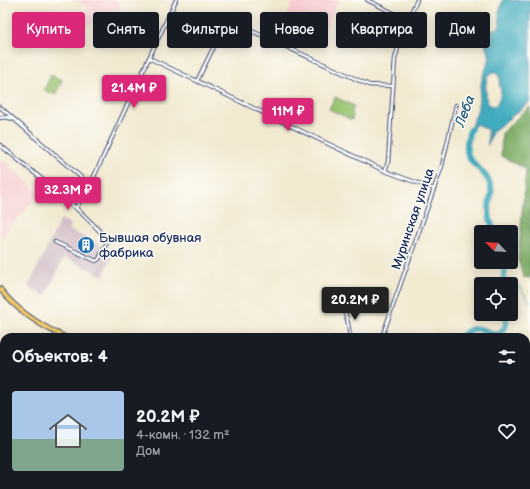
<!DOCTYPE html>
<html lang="ru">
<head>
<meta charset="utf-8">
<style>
  body { margin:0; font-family:"Balsamiq Sans",sans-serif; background:#20242c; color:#f1f3f6; height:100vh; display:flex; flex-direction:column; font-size:15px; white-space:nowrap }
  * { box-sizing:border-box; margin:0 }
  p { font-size:13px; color:#9ea1a6 }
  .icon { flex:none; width:22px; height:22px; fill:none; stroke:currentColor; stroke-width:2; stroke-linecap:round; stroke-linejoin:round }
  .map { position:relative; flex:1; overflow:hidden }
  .details { position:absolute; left:0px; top:333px; width:530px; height:156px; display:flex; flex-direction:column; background:#171b24; border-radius:12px 12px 0 0; box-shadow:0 2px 10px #0003 }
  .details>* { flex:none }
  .guide { position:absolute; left:12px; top:12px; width:506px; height:36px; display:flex; gap:8px }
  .needle { width:26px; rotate:295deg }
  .buttons { position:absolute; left:474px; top:225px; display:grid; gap:8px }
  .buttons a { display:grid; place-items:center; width:44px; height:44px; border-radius:4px; background:#171b24; box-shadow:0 2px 10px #0003; font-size:20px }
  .price { position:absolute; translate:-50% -34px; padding:0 9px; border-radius:4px; background:#db2777; color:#fff; font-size:13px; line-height:26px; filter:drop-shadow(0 1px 2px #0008) }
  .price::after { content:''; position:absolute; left:50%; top:24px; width:12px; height:9px; margin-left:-6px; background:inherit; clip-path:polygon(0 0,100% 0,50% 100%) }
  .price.active { background:#222; color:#fff }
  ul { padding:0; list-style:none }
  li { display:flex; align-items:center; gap:12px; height:100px; padding:0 12px }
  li+li { border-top:1px solid #363941 }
  li span { display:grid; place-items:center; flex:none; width:112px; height:80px; border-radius:4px; color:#555 }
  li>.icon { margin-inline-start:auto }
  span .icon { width:48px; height:48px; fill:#fffc; stroke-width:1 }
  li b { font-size:17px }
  h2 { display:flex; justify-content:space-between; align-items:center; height:48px; padding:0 12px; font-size:17px }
  .chip { padding:0 14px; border-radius:4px; background:#171b24; box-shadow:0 2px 10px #0003; font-size:14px; line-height:36px }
  .chip.active { background:#db2777; color:#fff }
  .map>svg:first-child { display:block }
</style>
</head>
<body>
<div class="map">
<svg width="530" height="489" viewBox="0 0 530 489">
  <rect width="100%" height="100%" fill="#fdfcf7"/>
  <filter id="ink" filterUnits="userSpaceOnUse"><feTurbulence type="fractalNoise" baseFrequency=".025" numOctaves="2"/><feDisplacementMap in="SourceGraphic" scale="8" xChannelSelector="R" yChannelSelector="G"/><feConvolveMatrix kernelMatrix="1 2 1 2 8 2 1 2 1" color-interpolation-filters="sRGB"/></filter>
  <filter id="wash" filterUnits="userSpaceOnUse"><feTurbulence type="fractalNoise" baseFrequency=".012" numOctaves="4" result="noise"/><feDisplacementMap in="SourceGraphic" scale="16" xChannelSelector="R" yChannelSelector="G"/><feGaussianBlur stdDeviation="0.9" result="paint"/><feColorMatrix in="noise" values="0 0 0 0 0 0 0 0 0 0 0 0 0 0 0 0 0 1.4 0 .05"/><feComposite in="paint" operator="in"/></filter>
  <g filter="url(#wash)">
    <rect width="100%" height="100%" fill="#f2e9d1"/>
    <g fill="#f7cfd2">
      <path d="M76,0h41l5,12 -33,13 -6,-4 6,-14z"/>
      <path d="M294,0h45l-23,48 -37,-17z"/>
      <path d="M0,159l40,34 -40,46z"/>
      <path d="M0,334l4,9v20l-4,6z"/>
    </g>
    <path fill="#d2bdc6" d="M61,219l10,5 -2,6 45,22 -11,24 -39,-19 -18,39 -18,-9z"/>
    <g fill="#9bc571" stroke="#5b7a68">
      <path d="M51,75l11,5 -7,15 -11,-5z"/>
      <path d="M335,97l19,9 -3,7 2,1 -1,6 -23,-11z"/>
      <path d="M1,390l3,2v93h140l6,4h-150z"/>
    </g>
    <path fill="#7caa63" stroke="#4c6c60" d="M530,107v171l-7,-1 -5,-18 8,-90 -25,-13 1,-23 19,-19z"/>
    <path fill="#3fabbd" stroke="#2d6d8e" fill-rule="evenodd" d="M503,0h27v102l-38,30 -4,13v-15l-12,-6 -8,11 9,-23 5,-33 8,-22 -6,-16 3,-9 13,-5 -1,-15zM493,72h3l4,6 -1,8 2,4 -1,7 -4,8 -4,1 -5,-2c0,-9 -5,-27 6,-32z"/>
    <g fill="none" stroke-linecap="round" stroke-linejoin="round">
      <path stroke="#3fabbd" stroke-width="1" d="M504,277l16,11 10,14"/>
      <g stroke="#3fabbd" stroke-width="6">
        <path d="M471,129c-3,5 -3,8 -4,14 -3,22 18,24 23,41 4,10 -1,15 -1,24 -1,8 2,16 5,24"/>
        <path d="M501,284l3,-7 1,-15"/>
        <path d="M460,337c16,-13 18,-9 37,-2 8,-6 13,-12 6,-21"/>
        <path d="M380,485l5,4"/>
      </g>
    </g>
  </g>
  <g filter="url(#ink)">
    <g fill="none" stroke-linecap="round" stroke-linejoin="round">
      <g stroke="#3b4b6f" stroke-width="4.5">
        <g id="street">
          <path d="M367,0l41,20"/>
          <path d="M149,58l236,113 49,18"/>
          <path d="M197,81l26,-53 5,-6 2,-1 139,64 23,1"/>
          <path d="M0,107l90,78"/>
          <path d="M0,118l6,-1 7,2"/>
          <path d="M0,145c18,15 102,80 107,97l-8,17 -3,2 -41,-19"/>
          <path d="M385,171l3,-9 7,-103 7,-26 15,-33"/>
          <path d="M76,208l14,-23 86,-185"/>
          <path d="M343,306l5,17 2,14"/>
          <path d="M382,337l60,-171 14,-61"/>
          <path d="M526,430l4,-7"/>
          <path d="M210,485l11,4"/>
          <path d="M105,489l4,-4"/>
          <path d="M250,489l2,-4"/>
          <path d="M521,489v-4"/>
        </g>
      </g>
      <g stroke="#3b4b6f" stroke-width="6">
        <g id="primary">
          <path d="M0,289c17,22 41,37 65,48"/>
          <path d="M419,485l8,4"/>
        </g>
      </g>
      <use href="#street" stroke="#fff" stroke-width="2.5"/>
      <use href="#primary" stroke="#ecc669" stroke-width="4"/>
    </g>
  </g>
  <defs>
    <g id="building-disc" transform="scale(0.9)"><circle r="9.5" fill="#1f6fb2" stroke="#fdfcf7"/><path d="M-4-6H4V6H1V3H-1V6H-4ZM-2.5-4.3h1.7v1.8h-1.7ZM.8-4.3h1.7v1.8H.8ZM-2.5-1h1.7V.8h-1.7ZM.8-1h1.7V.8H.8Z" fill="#fff"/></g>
  </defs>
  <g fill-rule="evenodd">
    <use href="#building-disc" x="86" y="245"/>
  </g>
  <g text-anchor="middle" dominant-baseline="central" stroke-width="3" stroke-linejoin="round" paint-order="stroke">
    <g font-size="13" fill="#1b2f5e" stroke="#fdfcf7">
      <text transform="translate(413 219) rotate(-71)">Муринская улица</text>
    </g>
    <g font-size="13" fill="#1b2f5e" stroke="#fdfcf7" text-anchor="start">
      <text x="99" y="238">Бывшая обувная<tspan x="99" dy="15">фабрика</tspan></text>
    </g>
    <g font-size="14" font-style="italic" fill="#296184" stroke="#fdfcf7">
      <text transform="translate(465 111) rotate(-69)">Леба</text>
    </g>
  </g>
</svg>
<div class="buttons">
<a><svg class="needle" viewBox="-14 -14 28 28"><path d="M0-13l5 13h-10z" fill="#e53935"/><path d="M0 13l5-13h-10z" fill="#9ea1a6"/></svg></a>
<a><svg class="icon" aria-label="locate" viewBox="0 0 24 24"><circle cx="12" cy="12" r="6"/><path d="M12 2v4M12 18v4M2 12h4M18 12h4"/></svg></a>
</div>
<b class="price" style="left:134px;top:109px">21.4M ₽</b>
<b class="price" style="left:288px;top:132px">11M ₽</b>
<b class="price" style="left:68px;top:211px">32.3M ₽</b>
<b class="price active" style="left:355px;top:321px">20.2M ₽</b>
<div class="guide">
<a class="chip active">Купить</a>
<a class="chip">Снять</a>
<a class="chip">Фильтры</a>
<a class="chip">Новое</a>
<a class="chip">Квартира</a>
<a class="chip">Дом</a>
</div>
<section class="details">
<h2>Объектов: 4<svg class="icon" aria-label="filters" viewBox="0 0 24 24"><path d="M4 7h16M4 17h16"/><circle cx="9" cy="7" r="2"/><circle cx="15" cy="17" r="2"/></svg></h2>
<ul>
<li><span style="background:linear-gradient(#a9c7e8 60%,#7fa58c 0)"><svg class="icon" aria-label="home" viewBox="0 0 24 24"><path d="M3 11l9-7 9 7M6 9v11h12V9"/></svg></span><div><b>20.2M ₽</b><p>4-комн. · 132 m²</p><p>Дом</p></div><svg class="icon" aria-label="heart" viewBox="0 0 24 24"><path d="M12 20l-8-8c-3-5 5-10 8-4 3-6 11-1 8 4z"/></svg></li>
</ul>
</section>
</div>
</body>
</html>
